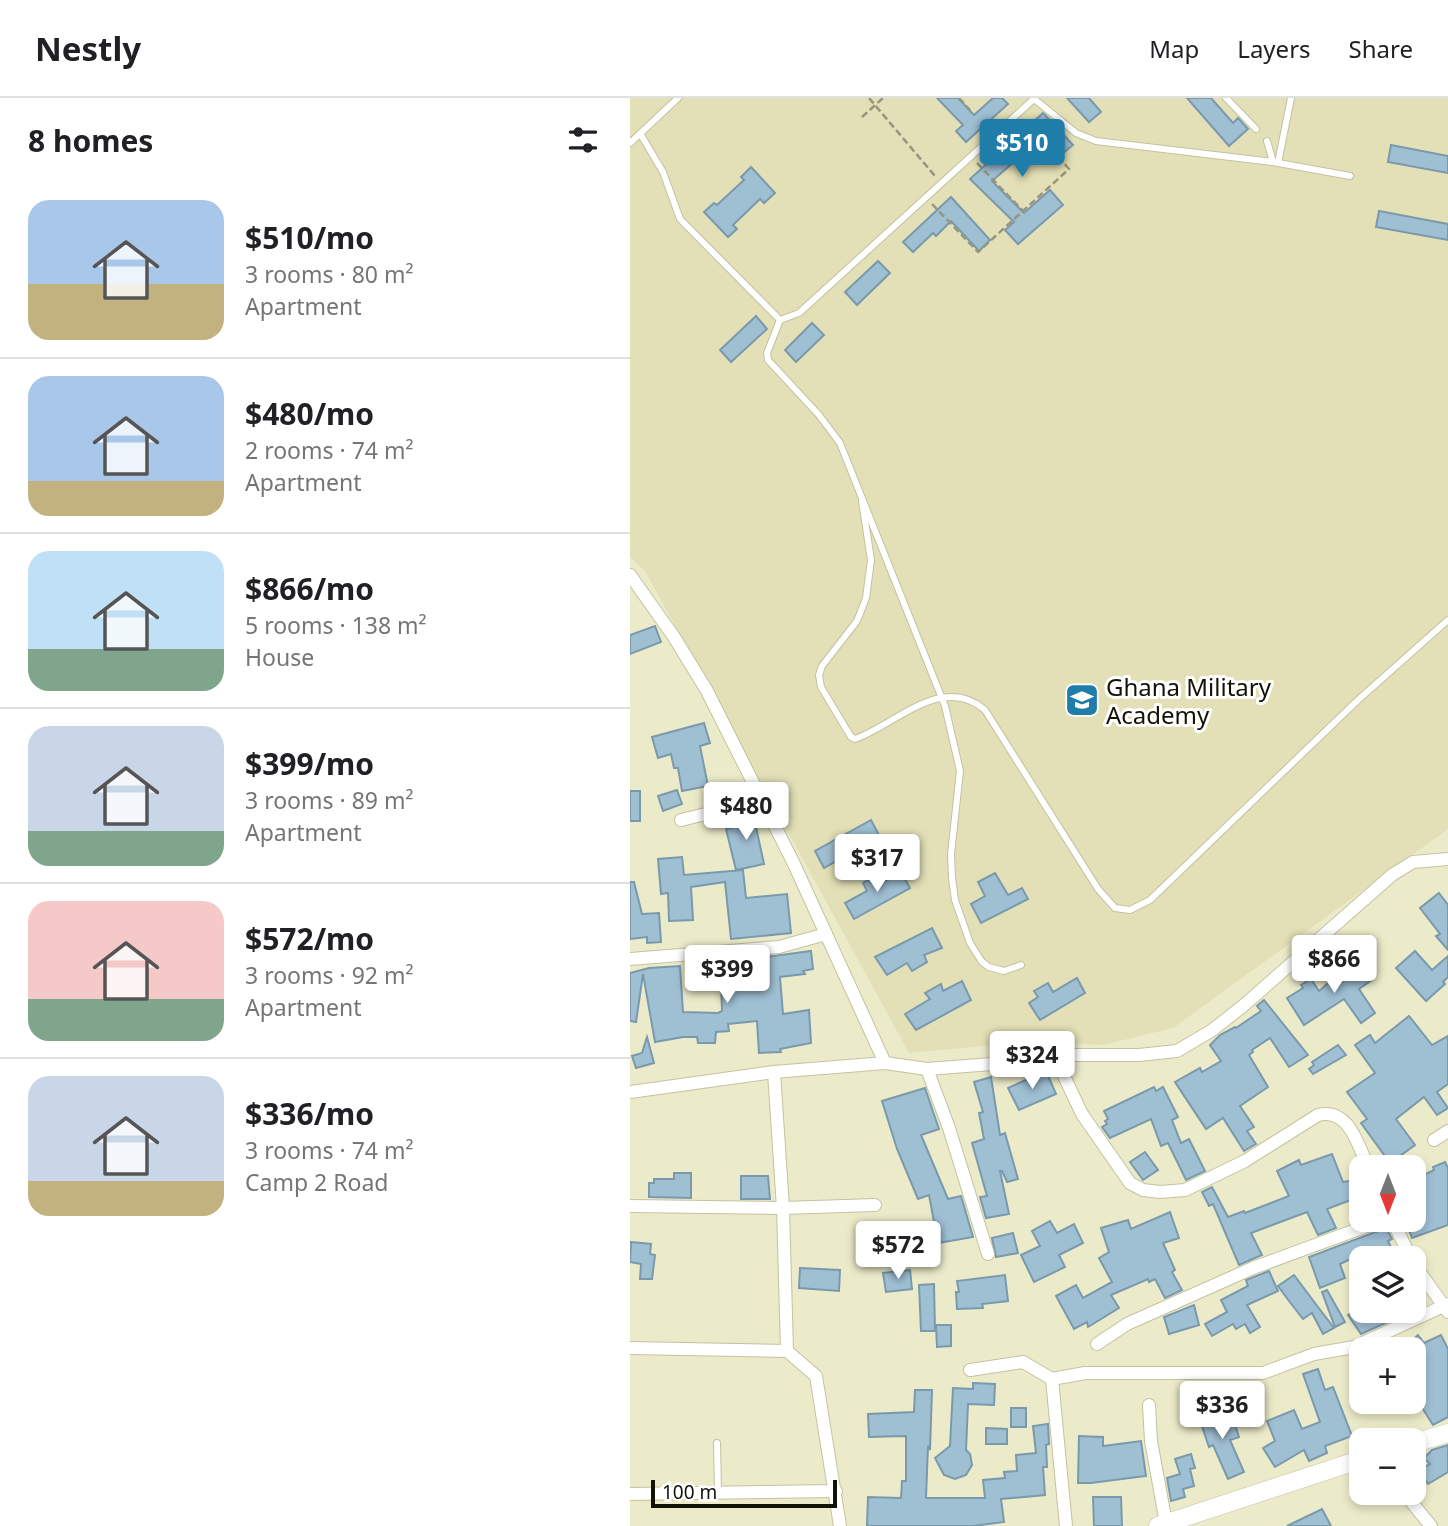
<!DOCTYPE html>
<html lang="en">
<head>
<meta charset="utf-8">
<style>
  body { margin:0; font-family:"Noto Sans",sans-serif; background:#f2f2f2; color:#202124; height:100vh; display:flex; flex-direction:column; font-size:26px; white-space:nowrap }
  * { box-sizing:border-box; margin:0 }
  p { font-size:23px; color:#757577 }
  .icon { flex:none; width:38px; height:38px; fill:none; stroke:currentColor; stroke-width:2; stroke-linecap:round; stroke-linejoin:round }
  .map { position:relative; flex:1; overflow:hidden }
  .panel { display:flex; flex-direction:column; background:#fff; width:630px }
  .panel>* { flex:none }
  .needle { width:46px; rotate:180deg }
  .fabs { position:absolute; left:719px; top:1057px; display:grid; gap:14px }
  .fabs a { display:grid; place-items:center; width:77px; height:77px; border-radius:14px; background:#fff; box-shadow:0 4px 10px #0003; font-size:35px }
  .scale { position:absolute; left:21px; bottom:18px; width:186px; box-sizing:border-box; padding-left:7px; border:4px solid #131207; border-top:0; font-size:19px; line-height:24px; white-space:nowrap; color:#131207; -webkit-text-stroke:5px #fff; paint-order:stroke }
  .price { position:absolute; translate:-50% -60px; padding:0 16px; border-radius:7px; background:#fff; color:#222; font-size:23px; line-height:46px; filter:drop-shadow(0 2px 4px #0008) }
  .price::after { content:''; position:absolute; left:50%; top:42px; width:21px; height:16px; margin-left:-10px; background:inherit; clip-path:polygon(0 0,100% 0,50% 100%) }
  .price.selected { background:#1f7daa; color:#fff }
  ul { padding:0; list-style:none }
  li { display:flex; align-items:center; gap:21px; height:175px; padding:0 28px }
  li+li { border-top:2px solid #e0e0e0 }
  li span { display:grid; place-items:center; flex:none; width:196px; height:140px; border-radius:21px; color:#555 }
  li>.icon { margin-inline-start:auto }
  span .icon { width:84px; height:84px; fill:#fffc; stroke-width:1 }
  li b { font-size:30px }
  h2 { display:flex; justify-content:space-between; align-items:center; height:84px; padding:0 28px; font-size:30px }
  header { display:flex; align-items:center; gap:42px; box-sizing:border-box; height:98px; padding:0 35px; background:#fff; border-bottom:2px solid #e0e0e0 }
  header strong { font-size:33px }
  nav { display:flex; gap:38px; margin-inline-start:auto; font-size:24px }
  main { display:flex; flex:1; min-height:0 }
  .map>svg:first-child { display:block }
</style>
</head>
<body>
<header>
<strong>Nestly</strong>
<nav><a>Map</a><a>Layers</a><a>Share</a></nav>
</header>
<main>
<section class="panel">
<h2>8 homes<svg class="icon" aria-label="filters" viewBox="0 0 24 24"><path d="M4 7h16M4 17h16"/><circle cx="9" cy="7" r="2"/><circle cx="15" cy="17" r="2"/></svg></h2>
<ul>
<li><span style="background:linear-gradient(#a9c7e8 60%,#c2b280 0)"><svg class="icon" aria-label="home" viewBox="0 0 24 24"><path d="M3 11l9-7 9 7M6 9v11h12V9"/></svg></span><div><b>$510/mo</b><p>3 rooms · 80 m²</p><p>Apartment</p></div></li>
<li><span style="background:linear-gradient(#a9c7e8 75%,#c2b280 0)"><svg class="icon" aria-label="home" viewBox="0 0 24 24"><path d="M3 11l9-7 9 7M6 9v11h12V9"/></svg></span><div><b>$480/mo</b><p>2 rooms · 74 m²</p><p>Apartment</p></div></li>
<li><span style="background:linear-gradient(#bfe0f5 70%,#7fa58c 0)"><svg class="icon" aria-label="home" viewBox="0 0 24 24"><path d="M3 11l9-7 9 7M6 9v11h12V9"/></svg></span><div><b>$866/mo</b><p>5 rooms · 138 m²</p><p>House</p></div></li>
<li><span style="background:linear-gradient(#c9d6e8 75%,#7fa58c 0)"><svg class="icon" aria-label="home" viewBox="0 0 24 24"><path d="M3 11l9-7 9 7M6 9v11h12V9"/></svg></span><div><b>$399/mo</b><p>3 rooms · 89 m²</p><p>Apartment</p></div></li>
<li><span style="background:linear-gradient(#f6c9c9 70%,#7fa58c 0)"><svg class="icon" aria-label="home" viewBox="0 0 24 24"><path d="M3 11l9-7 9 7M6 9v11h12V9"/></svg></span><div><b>$572/mo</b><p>3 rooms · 92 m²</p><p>Apartment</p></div></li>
<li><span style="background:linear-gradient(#c9d6e8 75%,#c2b280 0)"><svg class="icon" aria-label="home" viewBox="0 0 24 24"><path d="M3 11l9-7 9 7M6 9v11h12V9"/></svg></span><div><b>$336/mo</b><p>3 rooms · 74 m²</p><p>Camp 2 Road</p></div></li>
</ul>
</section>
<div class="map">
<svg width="818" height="1428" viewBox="0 0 818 1428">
  <rect width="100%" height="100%" fill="#ecebc9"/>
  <path fill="#e3e0b7" d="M0,0h818v731l-275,199 -70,17 -74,-3 -120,11 -264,-482 -15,-14z"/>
  <g fill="#9fbfd3" stroke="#7a99ac" stroke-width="2">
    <path d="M307,0h21l16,17 19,-17h9l6,6 -42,38 -10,-11 7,-6z"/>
    <path d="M437,0h22l12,14 -12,10z"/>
    <path d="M557,0h24l22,25 5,-5 10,11 -19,17z"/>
    <path d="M413,15l30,32 -12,10 -20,-21 -20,17 2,3 -31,27 32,32 26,-23 13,15 -45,39 -13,-14 9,-8 -44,-43z"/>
    <path d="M761,47l57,11v17l-60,-11z"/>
    <path d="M121,69l24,26 -11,10 -4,-4 -27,26 4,4 -9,8 -24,-25 10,-9 3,2 27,-25 -3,-3z"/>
    <path d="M321,99l39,43 -11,11 -28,-30 -15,15 -3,-3 -20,19 -10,-10z"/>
    <path d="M749,113l69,13v16l-72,-13z"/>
    <path d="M248,163l12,12 -33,32 -12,-13z"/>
    <path d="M126,218l11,13 -36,33 -11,-12z"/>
    <path d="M182,225l12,12 -28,27 -11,-12z"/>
    <path d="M25,528l6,16 -31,12v-19z"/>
    <path d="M74,625l6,20 -10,3 8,40 -26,5 -4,-23h-4l-3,-14 -13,4 -6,-21z"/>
    <path d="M47,692l5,14 -19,7 -5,-15z"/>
    <rect x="0" y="693" width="10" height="30"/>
    <path d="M127,712l3,6 -6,2 10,46 -28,6 -10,-41 14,-3 -3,-11z"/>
    <path d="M241,722l10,19 -20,11 3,6 -13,7 -4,-8 -23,13 -9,-17z"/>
    <path d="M52,759l2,18 59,-5 3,28 41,-4 4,39 -60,6 -6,-57 -34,5 2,33 -24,1 -1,-28 -7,1 -3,-35z"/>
    <path d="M271,774l9,16 -56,31 -9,-16 22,-12 -4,-8 16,-9 4,8z"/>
    <path d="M365,775l13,22 14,-7 6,11 -47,24 -10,-19 14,-8 -7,-14z"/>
    <path d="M0,784h4l8,32 17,-1 2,29 -14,1v-6l-17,2z"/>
    <path d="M809,795l9,12v45l-12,-14 4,-2 -20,-26z"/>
    <path d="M302,830l10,20 -18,7 3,7 -15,9 -5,-8 -20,12 -12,-18z"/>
    <path d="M181,853l2,18 -10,2 2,3 -25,3 3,37 26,-4 2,33 -31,6 1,3 -22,1 -2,-32 -29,3 1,7 -13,1 -1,11h-17l-1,-6h-14l-28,5 -12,-68 -7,48 -6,-1v-48l19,-5 31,-2 3,46 35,1 4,-2 -1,-30 -2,1 -1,-13 15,-1 2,16 19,-1 -1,-9 15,-1 -2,-16z"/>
    <path d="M785,853l17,19 16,-14v21l-5,5 2,2 -19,17 -30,-33z"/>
    <path d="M727,860l15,22 -13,9 16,24 -14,10 -17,-24 -40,26 -17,-27 16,-10 -2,-3 10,-6 8,12z"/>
    <path d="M447,880l8,15 -45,27 -11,-17 9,-6 -4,-6 14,-8 5,9z"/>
    <path d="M332,883l9,19 -55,30 -11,-16 25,-15 -5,-6 16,-9 2,7z"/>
    <path d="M634,902l44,55 -19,12 -19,-29 -18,12 1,2 -4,3 19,32 -28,19 14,21 -7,4 9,13 -12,7 -21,-33 -17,11 -31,-47 25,-14 2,4 19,-11 -11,-16 10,-10 15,-8 1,1 25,-17 -4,-5z"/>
    <path d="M779,918l23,29 16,-9v48l-11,8 11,16 -11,7 -13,-18 -28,22 19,26 -25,18 -29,-40 6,-4 -20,-27 28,-19 -20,-28 15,-10 5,8z"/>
    <path d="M17,939l7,26 -18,5 -4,-12 10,-3z"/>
    <path d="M708,947l8,10 -33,19 -4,-5 5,-4 -2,-3z"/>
    <path d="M416,973l10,23 -37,16 -11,-22z"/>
    <path d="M361,979l9,58 5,-2 13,46 -11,3 -5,-11h-2l9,43 -23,4 -6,-21 7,-1 -15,-53 12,-4 -5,-26 4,-1 -9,-30z"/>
    <path d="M524,989l2,4 7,-4 15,30 -6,3 9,23 8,-4 16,32 -19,9 -18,-37 -7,3 -10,-27 -41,19 -8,-11 5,-3 -2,-3 3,-2 -4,-8z"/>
    <path d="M295,990l14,41 -18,6 27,64 13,-3 12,41 -35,6 -9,-48 -11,4 -21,-50 -15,-48z"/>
    <path d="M515,1054l13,18 -15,10 -13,-18z"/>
    <path d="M702,1056l11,28 19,-3v14l-8,2 2,3 -29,11 9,19 -18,7 -11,-23 -56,21 11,22 -23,10 -26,-61 -4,2 -7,-14 10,-5 16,30 16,-6 1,2 44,-17 -12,-25 22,-11 2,5z"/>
    <path d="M815,1064l3,6v57l-36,13 -7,-18h9v-40l20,-10 -1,-3z"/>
    <path d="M44,1075h17v25l-42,-1v-14h5v-4h20z"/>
    <path d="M111,1078h27l2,23h-29z"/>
    <path d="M540,1114l9,26 -16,5 12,27 -3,2 10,18 -17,8 -10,-19 -6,3 -1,-3 -37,16 8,13 -31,19 -1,-5 -13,7 -18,-33 20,-11 7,13 29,-16 -13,-24 10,-6 -8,-24 27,-8 3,9z"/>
    <path d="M420,1123l7,12 17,-9 9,19 -24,12 6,12 -31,15 -13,-27 19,-9 -8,-15z"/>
    <path d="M756,1130l6,11 -4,2 8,17h-18l-5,-10 -33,16 5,14 -25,10 -11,-31z"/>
    <path d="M383,1135l5,20 -22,4 -4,-19z"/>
    <path d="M1,1144l20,2 -1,10 5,1 -3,24h-12l1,-15 -11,-2z"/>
    <path d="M170,1170l40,2 -1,21 -40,-3z"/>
    <path d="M280,1172l2,19 -26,3 -3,-19z"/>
    <path d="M639,1173l9,20 -31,14 13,22 -10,6 -5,-9 -9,5 -3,-5 -21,12 -7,-12 22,-12 -6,-12 27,-14 -2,-6z"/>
    <path d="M375,1177l3,26 -26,3 1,4 -26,1 -1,-17h3l-2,-11z"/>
    <path d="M664,1177l27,36 13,17 -11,6 -11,-21 -9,6 -14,-18 -11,-15z"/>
    <path d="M304,1186l1,47h-14l-2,-46z"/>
    <path d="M697,1192l18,32 -10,5 -13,-35z"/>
    <path d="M564,1207l5,20 -30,9 -5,-17z"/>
    <path d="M732,1208v5h50l-51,23 -13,-19z"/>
    <path d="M306,1227h15v21l-14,1z"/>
    <path d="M788,1237l6,8 17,-8 7,14v68l-15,8 -19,-30v-46h-11z"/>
    <path d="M688,1271l7,21 8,-3 19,49 -27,10 2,7 -18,8 -5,-11 -29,17 -12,-19 12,-7 -8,-20 27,-11 8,19 18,-7 -17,-48z"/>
    <path d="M343,1285l22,1 -1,21 -26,-1 -2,46 4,4 2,11 -6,10 -11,4 -11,-4 -9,-17 15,-12 3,-58 20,1z"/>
    <path d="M285,1292h17l-2,60 -2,-4 -2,52h59l-2,-18 22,-2 -1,-6 13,-1 -1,-16 20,-2 -3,-27 15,-2 1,20 -3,1 1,22h-4l2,28 -44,4 3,23 -31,4h-106l1,-29 33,1 1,-17h4v-45l-37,1 -1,-23 46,-2z"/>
    <path d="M585,1309l7,15 11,-3 6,18 -9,3 14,32 -16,7 -15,-34 -4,2 -11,-33z"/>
    <rect x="381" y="1310" width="15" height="19"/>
    <path d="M356,1330l21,1v15h-21z"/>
    <path d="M449,1338l24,1v9l38,-5 5,35 -55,7h-13z"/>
    <path d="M818,1347v27l-20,12 -9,-14 11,-6 -6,-6 8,-8z"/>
    <path d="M561,1356l4,14 -5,1 4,17 -11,3 2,8 -14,4 -4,-23 13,-4 -5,-15z"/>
    <path d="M463,1399h28l1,29h-28z"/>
    <path d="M692,1411l9,17h-44z"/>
  </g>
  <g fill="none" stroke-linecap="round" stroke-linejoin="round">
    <g stroke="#c4c2a1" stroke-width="8">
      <g id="lane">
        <path d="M403,0l43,35 20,8 177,21 77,14"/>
        <path d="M596,0l30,31"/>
        <path d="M11,37l22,37 17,47 100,101 19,-7 236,-215"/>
        <path d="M637,43l6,21"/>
        <path d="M0,45l48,-45"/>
        <path d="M648,65l13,-65"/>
        <path d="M150,222l-13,33 1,7 51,55 21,28 105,263 15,65 -9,83 1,24 3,22 15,43 12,19 7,5 15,4 17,-6"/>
        <path d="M232,403l9,59 -5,38 -9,23 -35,45 -3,9 2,12 30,50 4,2c40,-14 87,-66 130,-29l113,179 17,19 15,2 20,-10 208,-200 90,-80"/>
        <path d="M87,1345l1,50"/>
      </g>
    </g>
    <g stroke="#c4c2a1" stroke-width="14">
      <g id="street">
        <path d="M0,477l44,62 33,54 87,173 91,199"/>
        <path d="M51,722l82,-20"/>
        <path d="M0,861l149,-12 47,-13"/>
        <path d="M424,957l28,59 48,69 13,7 17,2 25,-2 60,-29 73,-46c31,-8 40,30 50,52"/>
        <path d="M297,971l22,59 39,126"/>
        <path d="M144,974l9,136 4,143"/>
        <path d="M0,994l144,-20 111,-9 42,6 65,-5 62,-9h85l38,-4 34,-20 32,-25 149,-131 21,-13 35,-3"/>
        <path d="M804,1042l14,-9"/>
        <path d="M0,1108l153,2 92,-3"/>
        <path d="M762,1122l19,38"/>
        <path d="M784,1166l34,48"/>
        <path d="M467,1246l30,-20 126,-56 130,-48"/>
        <path d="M0,1250l157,3 29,25 24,150"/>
        <path d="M340,1272l53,-8 29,17 33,-6h178l51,-19 40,-7 94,-43"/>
        <path d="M422,1281l14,147"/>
        <path d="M519,1307l2,36 15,82"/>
        <path d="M774,1395l27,33"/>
        <path d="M0,1396l206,-3"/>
      </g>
    </g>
    <g stroke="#c4c2a1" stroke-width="19">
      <g id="secondary">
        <path d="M784,1345l34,-10"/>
        <path d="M528,1428l204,-67"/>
      </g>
    </g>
    <g stroke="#97967d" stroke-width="2.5" stroke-dasharray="7 3.5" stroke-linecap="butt">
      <path d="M239,0l66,78"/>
      <path d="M329,0l11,12"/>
      <path d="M232,19l21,-19"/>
      <path d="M347,65l46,48"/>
      <path d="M302,106l46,48 91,-83 -43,-49"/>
    </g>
    <use href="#lane" stroke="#fff" stroke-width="6"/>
    <use href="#street" stroke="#fff" stroke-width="12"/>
    <use href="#secondary" stroke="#fff" stroke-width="18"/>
  </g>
  <defs>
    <g id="school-square" transform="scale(1.75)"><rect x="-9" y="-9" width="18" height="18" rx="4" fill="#1f7daa" stroke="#fff"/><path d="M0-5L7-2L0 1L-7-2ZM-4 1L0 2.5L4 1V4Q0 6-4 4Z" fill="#fff"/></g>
  </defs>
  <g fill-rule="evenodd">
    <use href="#school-square" x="452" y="602"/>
  </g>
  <g text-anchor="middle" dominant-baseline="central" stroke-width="6" stroke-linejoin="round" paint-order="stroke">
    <g font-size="24" fill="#131207" stroke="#fff" text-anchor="start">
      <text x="476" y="588">Ghana Military<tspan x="476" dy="28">Academy</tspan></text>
    </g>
  </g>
</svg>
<div class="fabs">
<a><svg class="needle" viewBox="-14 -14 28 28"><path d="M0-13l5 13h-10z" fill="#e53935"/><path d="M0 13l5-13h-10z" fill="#757577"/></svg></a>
<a><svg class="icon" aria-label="layers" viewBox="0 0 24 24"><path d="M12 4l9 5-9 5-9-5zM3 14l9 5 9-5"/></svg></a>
<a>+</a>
<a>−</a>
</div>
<div class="scale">100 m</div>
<b class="price selected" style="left:392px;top:81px">$510</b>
<b class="price" style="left:116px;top:744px">$480</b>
<b class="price" style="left:247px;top:796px">$317</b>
<b class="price" style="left:704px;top:897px">$866</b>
<b class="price" style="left:97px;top:907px">$399</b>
<b class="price" style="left:402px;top:993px">$324</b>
<b class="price" style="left:268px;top:1183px">$572</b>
<b class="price" style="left:592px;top:1343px">$336</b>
</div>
</main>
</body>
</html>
